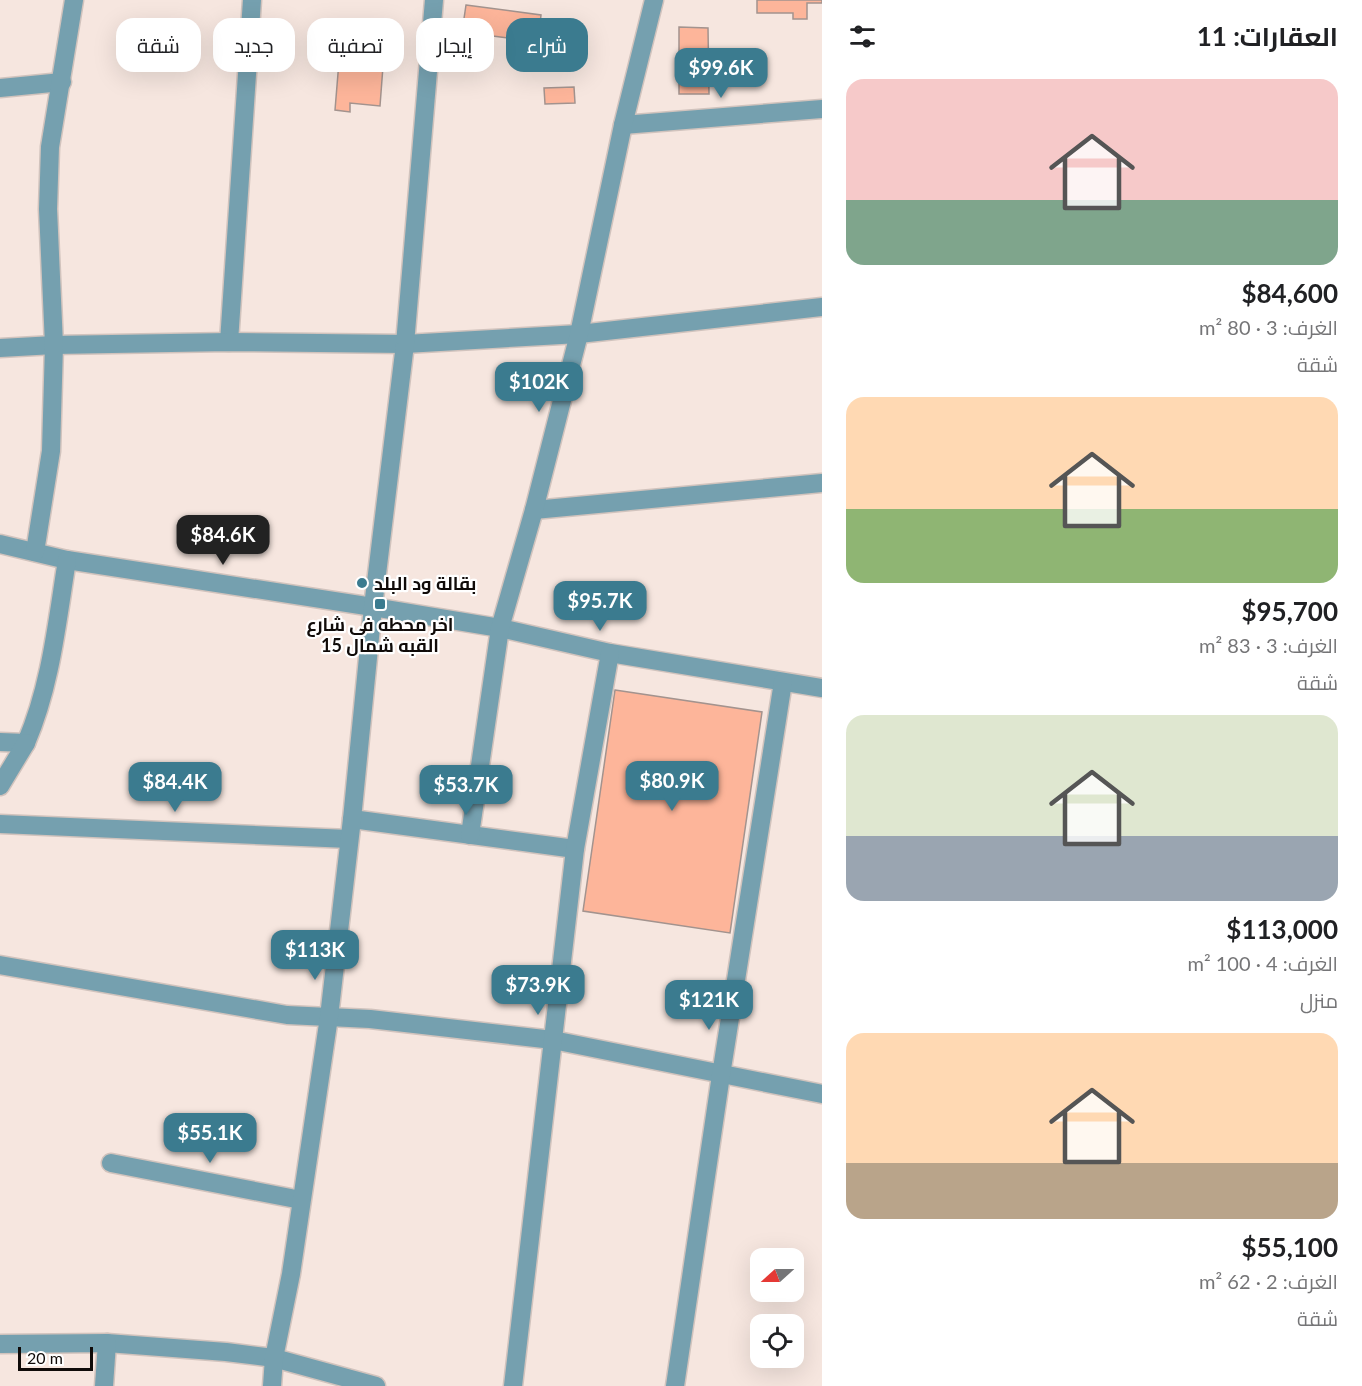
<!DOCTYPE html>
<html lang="ar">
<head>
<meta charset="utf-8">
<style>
  body { margin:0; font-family:Lato,Cairo,sans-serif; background:#f2f2f2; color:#202124; direction:rtl; height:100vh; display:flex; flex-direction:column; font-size:22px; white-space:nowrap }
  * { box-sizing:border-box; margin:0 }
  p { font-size:20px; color:#757577 }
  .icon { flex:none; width:33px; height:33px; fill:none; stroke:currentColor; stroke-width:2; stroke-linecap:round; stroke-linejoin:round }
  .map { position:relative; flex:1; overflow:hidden; direction:ltr }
  .panel { display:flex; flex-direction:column; background:#fff; width:540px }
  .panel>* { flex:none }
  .guide { position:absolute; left:18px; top:18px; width:570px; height:54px; direction:rtl; display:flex; gap:12px }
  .needle { width:39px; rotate:249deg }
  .buttons { position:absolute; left:750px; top:1248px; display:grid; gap:12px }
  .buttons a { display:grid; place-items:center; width:54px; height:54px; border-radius:12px; background:#fff; box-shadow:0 6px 24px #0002; font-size:30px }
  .scale { position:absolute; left:18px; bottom:15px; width:75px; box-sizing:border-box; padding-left:6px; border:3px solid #100b09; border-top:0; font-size:16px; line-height:21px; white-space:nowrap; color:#100b09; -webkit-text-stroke:4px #fff; paint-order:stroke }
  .price { position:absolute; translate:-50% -51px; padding:0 14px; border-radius:12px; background:#3b7b8f; color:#fff; font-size:20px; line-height:39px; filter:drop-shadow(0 2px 3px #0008) }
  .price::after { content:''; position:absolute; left:50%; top:36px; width:18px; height:14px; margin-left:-9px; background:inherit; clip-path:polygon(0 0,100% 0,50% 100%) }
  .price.selected { background:#222; color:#fff }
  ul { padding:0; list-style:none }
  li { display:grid; align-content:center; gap:12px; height:318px; padding:0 24px }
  li span { display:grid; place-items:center; height:186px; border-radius:18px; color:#555 }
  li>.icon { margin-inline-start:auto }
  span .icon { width:108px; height:108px; fill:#fffc; stroke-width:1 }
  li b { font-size:26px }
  h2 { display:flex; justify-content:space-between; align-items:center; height:72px; padding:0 24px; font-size:26px }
  .chip { padding:0 21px; border-radius:18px; background:#fff; box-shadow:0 6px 24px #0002; font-size:21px; line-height:54px }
  .chip.selected { background:#3b7b8f; color:#fff }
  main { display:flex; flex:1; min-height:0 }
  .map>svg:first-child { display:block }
</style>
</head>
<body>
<main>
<section class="panel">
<h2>العقارات: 11<svg class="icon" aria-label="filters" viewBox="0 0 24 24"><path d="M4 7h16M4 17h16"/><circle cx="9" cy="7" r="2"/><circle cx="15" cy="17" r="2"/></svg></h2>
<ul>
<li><span style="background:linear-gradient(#f6c9c9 65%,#7fa58c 0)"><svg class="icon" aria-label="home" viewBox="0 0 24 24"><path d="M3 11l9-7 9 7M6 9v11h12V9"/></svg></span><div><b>$84,600</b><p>الغرف: 3 · 80 m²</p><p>شقة</p></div></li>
<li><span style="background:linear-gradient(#ffd9b3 60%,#8fb573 0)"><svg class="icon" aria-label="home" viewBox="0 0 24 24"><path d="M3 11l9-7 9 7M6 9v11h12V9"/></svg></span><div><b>$95,700</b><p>الغرف: 3 · 83 m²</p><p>شقة</p></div></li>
<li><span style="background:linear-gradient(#dfe7d0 65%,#9aa5b1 0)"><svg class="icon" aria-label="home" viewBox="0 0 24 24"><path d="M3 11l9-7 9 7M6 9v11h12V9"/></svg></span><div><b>$113,000</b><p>الغرف: 4 · 100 m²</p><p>منزل</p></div></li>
<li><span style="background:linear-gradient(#ffd9b3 70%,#b9a48a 0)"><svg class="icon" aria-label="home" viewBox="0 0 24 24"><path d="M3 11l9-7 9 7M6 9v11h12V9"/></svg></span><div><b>$55,100</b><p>الغرف: 2 · 62 m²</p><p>شقة</p></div></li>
</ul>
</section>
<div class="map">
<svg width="822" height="1386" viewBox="0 0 822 1386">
  <rect width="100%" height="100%" fill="#f6e6df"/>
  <g fill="#fdb59a" stroke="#a3938e" stroke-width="1.5">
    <path d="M757,0h65v3h-15v16h-14v-6h-36z"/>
    <path d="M466,5l75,10 -3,27 -76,-10z"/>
    <path d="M679,27l29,1 1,66h-30z"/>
    <path d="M340,49l44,4 -4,53 -30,-3v9l-15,-2z"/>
    <path d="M574,87l1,16 -30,1 -1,-16z"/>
    <path d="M615,690l147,22 -32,221 -147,-22z"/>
  </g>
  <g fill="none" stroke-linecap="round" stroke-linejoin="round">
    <g stroke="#d1c3bd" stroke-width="21">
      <g id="minor">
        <path d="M0,88l62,-6"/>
        <path d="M623,125l199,-16"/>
        <path d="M229,342l23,-342"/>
        <path d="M0,348l54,-3 175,-3 176,2 174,-10 243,-27"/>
        <path d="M534,510l288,-27"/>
        <path d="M0,544l67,16 306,47 127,21 110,25 212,35"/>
        <path d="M35,552l16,-101 3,-106 -6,-136 2,-62 24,-147"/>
        <path d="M0,742l26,1c25,-58 31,-121 41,-183"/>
        <path d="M0,786l26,-43"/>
        <path d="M352,819l223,30"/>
        <path d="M0,824l349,15"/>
        <path d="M470,835l30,-207 34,-118 45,-176 44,-209 31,-125"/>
        <path d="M0,965l287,50 83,4 183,21 269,54"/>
        <path d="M111,1163l190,37"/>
        <path d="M0,1344l107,-1 119,9 48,6 102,28"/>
        <path d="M104,1386l3,-43"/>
        <path d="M272,1386l2,-28 17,-84 38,-257 23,-198 21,-212 32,-263 29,-344"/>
        <path d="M513,1386l62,-537 35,-196"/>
        <path d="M675,1386l46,-311 62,-393"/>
      </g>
    </g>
    <use href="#minor" stroke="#75a0af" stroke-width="18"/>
  </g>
  <g fill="#3b7b8f" stroke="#fff" stroke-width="2">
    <circle cx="362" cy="583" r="6"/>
    <rect x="374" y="598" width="12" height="12" rx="3"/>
  </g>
  <g text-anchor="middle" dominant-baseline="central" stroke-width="4.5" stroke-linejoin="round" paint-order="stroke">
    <g font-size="18" font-weight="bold" fill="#100b09" stroke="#fff" text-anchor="start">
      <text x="374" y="583">بقالة ود البلد</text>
      <text x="380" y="624" text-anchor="middle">اخر محطه في شارع<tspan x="380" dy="21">15 القبه شمال</tspan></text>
    </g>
  </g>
</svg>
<div class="buttons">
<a><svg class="needle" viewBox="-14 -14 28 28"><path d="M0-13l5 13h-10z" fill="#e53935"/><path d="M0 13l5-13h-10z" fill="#757577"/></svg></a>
<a><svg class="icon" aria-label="locate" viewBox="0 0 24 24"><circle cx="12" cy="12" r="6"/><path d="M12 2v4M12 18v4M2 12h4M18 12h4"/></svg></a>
</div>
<div class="scale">20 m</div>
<b class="price" style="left:721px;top:99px">$99.6K</b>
<b class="price" style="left:539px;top:413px">$102K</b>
<b class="price selected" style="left:223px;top:566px">$84.6K</b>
<b class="price" style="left:600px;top:632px">$95.7K</b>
<b class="price" style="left:672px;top:812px">$80.9K</b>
<b class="price" style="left:175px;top:813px">$84.4K</b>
<b class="price" style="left:466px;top:816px">$53.7K</b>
<b class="price" style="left:315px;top:981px">$113K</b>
<b class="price" style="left:538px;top:1016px">$73.9K</b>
<b class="price" style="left:709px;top:1031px">$121K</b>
<b class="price" style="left:210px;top:1164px">$55.1K</b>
<div class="guide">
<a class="chip selected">شراء</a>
<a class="chip">إيجار</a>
<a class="chip">تصفية</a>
<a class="chip">جديد</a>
<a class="chip">شقة</a>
</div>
</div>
</main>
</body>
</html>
